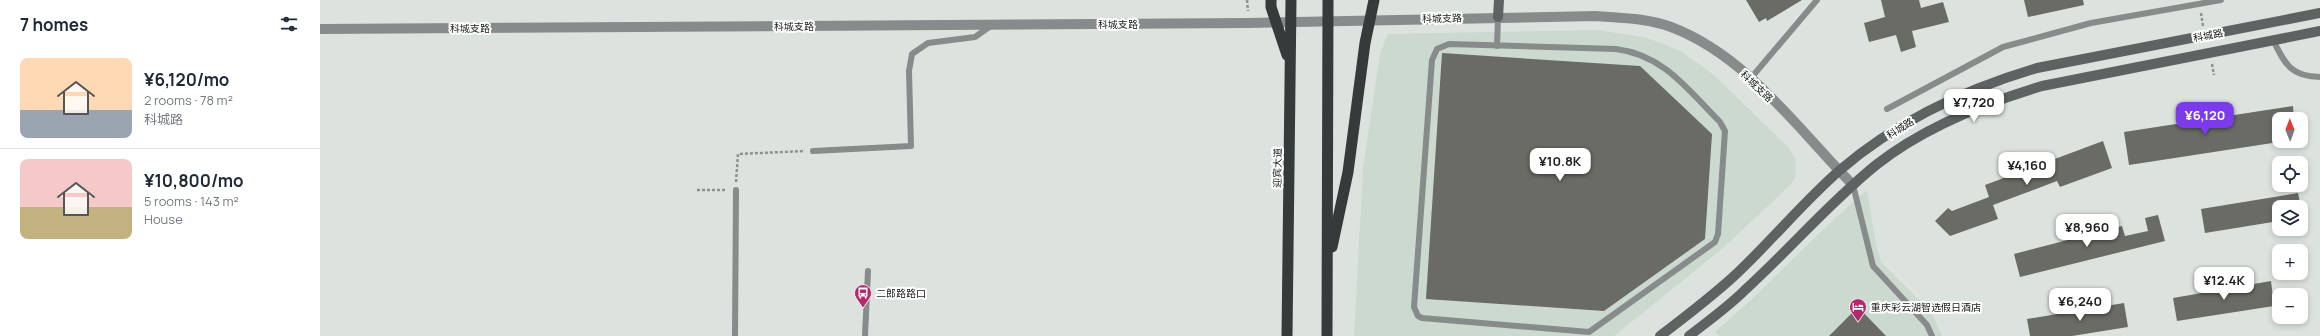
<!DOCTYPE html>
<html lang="en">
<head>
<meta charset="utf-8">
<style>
  body { margin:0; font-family:Manrope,"Noto Sans SC",sans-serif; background:#f6f6f7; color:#1f2937; height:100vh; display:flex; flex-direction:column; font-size:15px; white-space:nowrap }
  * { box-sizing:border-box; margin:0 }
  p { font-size:13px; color:#747a83 }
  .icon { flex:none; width:22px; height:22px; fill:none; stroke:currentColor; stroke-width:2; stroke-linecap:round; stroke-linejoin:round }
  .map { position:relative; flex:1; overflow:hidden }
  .panel { display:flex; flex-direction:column; background:#fff; width:320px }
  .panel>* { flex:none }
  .needle { width:26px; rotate:359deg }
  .tools { position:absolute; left:1952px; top:112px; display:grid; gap:8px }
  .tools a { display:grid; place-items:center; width:36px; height:36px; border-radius:8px; background:#fff; box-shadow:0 2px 6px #0003; font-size:20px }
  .price { position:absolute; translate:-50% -34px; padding:0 9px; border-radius:8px; background:#fff; color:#222; font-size:13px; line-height:26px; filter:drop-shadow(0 1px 2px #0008) }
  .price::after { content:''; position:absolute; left:50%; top:24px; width:12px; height:9px; margin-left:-6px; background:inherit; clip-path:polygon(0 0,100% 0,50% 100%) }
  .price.selected { background:#7c3aed; color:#fff }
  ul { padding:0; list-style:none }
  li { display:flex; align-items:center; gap:12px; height:100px; padding:0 20px }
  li+li { border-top:1px solid #e0e1e3 }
  li span { display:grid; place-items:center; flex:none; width:112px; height:80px; border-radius:8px; color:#555 }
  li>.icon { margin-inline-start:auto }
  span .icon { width:48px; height:48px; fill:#fffc; stroke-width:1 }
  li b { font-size:17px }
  h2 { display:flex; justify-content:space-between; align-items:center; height:48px; padding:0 20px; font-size:17px }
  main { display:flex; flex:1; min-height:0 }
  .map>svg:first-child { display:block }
</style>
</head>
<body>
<main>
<section class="panel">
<h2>7 homes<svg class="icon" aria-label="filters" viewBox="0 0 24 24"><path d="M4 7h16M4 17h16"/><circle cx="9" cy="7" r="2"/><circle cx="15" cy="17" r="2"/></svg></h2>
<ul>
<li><span style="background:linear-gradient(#ffd9b3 65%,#9aa5b1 0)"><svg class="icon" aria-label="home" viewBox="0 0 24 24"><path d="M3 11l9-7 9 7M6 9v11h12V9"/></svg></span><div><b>¥6,120/mo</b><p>2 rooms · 78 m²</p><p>科城路</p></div></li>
<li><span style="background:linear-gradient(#f6c9c9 60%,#c2b280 0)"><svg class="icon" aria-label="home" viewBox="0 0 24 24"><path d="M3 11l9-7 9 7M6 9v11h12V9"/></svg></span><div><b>¥10,800/mo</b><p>5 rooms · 143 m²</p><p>House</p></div></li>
</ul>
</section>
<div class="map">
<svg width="2000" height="336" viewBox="0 0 2000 336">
  <rect width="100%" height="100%" fill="#dce3de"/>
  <g fill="#cbd9cf">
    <path d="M1276,30l48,7 20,7 18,8 32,23 76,74 5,9 1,10 -1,10 -5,7 -68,64 -108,87h-260l9,-167 17,-116 8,-19z"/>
    <path d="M1547,190l9,54 5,18 51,51 10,23h-223l-4,-4 38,-34 78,-76z"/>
  </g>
  <g fill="#696b64">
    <path d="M1426,0h56l-35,21 -1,-3 -7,4z"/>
    <path d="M1561,0h38l2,8 22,-6 6,20 -37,9 4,16 -15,5 -5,-17 -27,7 -5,-19 21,-6z"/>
    <path d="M1704,0h59l1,5 -56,12z"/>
    <path d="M1122,53l198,13 72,68 -7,105 -101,72 -178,-12z"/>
    <path d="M1973,106l1,13h-15v23l-150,23 -5,-33z"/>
    <path d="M1783,141l9,27 -52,19 -3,-6 -64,24 5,14 -48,17 -15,-15 13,-13 4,3 37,-14 -4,-12z"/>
    <path d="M1978,193l3,14h-22v14l-74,12 -4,-24z"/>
    <path d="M1838,215l7,26 -145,36 -6,-23 108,-28 3,10 23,-5 -3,-13z"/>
    <path d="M1951,281l3,25 -97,15 -4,-23z"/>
    <path d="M1804,303l4,24 -56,9h-42l-3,-17z"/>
    <path d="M1538,307l28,29h-57z"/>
  </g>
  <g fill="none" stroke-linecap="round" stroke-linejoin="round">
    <g stroke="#8c928e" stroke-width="2.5" stroke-dasharray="3 2" stroke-linecap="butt">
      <path d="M927,0l1,11"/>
      <path d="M1881,13l2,13"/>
      <path d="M1892,64l2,11"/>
      <path d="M416,182l2,-28 67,-3"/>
      <path d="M377,190h29"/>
    </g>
    <g stroke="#878b8b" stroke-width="6">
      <path d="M1953,40c12,24 18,37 47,37"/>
      <path d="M1129,44l167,5c48,6 72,41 104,73l5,9 -7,103 -3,8 -126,90 -167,-14 -4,-2 -4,-9 18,-247 5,-11z"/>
      <path d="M1177,46l1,-29"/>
      <path d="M1431,78l66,-78"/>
      <path d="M1567,109l116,-62 88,-24 130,-23"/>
      <path d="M493,151l98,-5 -2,-75 3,-17 16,-11 47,-6 17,-12"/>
      <path d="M1533,185l20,81 54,59 5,11"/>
      <path d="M415,336l1,-146"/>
      <path d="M545,336l3,-65"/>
    </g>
    <path stroke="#878b8b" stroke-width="10" d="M0,29l928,-6 348,-7c25,2 51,2 75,11 75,28 127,102 182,158"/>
    <g stroke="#5d6362" stroke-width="10">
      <path d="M1178,17l1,-17"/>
      <path d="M1340,336c25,-19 50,-38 73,-59 37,-34 69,-74 107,-107 57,-49 126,-81 197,-102l283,-55"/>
      <path d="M1369,336c19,-15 39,-29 56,-46 45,-41 84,-87 131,-125 48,-38 109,-62 166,-79l278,-55"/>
    </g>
    <g stroke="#343b3a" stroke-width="11">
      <path d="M951,0v7l16,48"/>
      <path d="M1012,247l16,-75 17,-129 9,-43"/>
      <path d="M967,336l4,-336"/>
      <path d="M1007,336l1,-336"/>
    </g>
  </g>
  <defs>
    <g id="bus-pin" transform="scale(0.9)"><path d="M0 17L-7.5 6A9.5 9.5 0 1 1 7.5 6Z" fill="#b22a6d" stroke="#fff"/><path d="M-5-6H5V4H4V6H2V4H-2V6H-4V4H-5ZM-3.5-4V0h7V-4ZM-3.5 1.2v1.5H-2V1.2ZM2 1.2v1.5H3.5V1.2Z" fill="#fff"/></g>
    <g id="hotel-pin" transform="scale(0.9)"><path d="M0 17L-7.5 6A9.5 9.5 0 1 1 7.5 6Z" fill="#b22a6d" stroke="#fff"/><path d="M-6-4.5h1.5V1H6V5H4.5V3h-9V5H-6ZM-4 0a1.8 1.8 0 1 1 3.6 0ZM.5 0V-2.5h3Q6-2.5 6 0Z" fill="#fff"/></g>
  </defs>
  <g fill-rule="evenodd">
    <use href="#bus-pin" x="543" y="293"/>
    <use href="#hotel-pin" x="1538" y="307"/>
  </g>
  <g text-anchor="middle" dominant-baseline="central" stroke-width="4" stroke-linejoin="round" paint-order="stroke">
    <g font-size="10" fill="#171a18" stroke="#fff">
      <text transform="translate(1122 18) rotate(-1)">科城支路</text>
      <text x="798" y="24">科城支路</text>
      <text x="474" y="26">科城支路</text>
      <text x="150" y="28">科城支路</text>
      <text transform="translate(1888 35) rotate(-11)">科城路</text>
      <text transform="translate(1437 86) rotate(44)">科城支路</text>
      <text transform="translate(1580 128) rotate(-32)">科城路</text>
      <text transform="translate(957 168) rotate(-89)">迎宾大道</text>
    </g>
    <g font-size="10" fill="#171a18" stroke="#fff" text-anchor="start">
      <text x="556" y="293">二郎路路口</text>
      <text x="1551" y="307">重庆彩云湖智选假日酒店</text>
    </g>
  </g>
</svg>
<div class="tools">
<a><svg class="needle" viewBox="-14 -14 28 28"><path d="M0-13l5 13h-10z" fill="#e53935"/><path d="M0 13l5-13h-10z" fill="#747a83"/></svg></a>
<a><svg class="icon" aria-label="locate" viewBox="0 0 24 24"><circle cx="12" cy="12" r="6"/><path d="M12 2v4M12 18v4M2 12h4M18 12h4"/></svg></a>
<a><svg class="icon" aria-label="layers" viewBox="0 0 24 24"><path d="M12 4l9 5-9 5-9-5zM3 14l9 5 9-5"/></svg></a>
<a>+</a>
<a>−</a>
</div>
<b class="price" style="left:1654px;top:123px">¥7,720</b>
<b class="price selected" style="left:1885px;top:136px">¥6,120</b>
<b class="price" style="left:1240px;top:182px">¥10.8K</b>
<b class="price" style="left:1707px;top:186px">¥4,160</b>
<b class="price" style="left:1767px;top:248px">¥8,960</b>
<b class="price" style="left:1904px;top:301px">¥12.4K</b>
<b class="price" style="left:1760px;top:322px">¥6,240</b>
</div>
</main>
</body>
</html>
